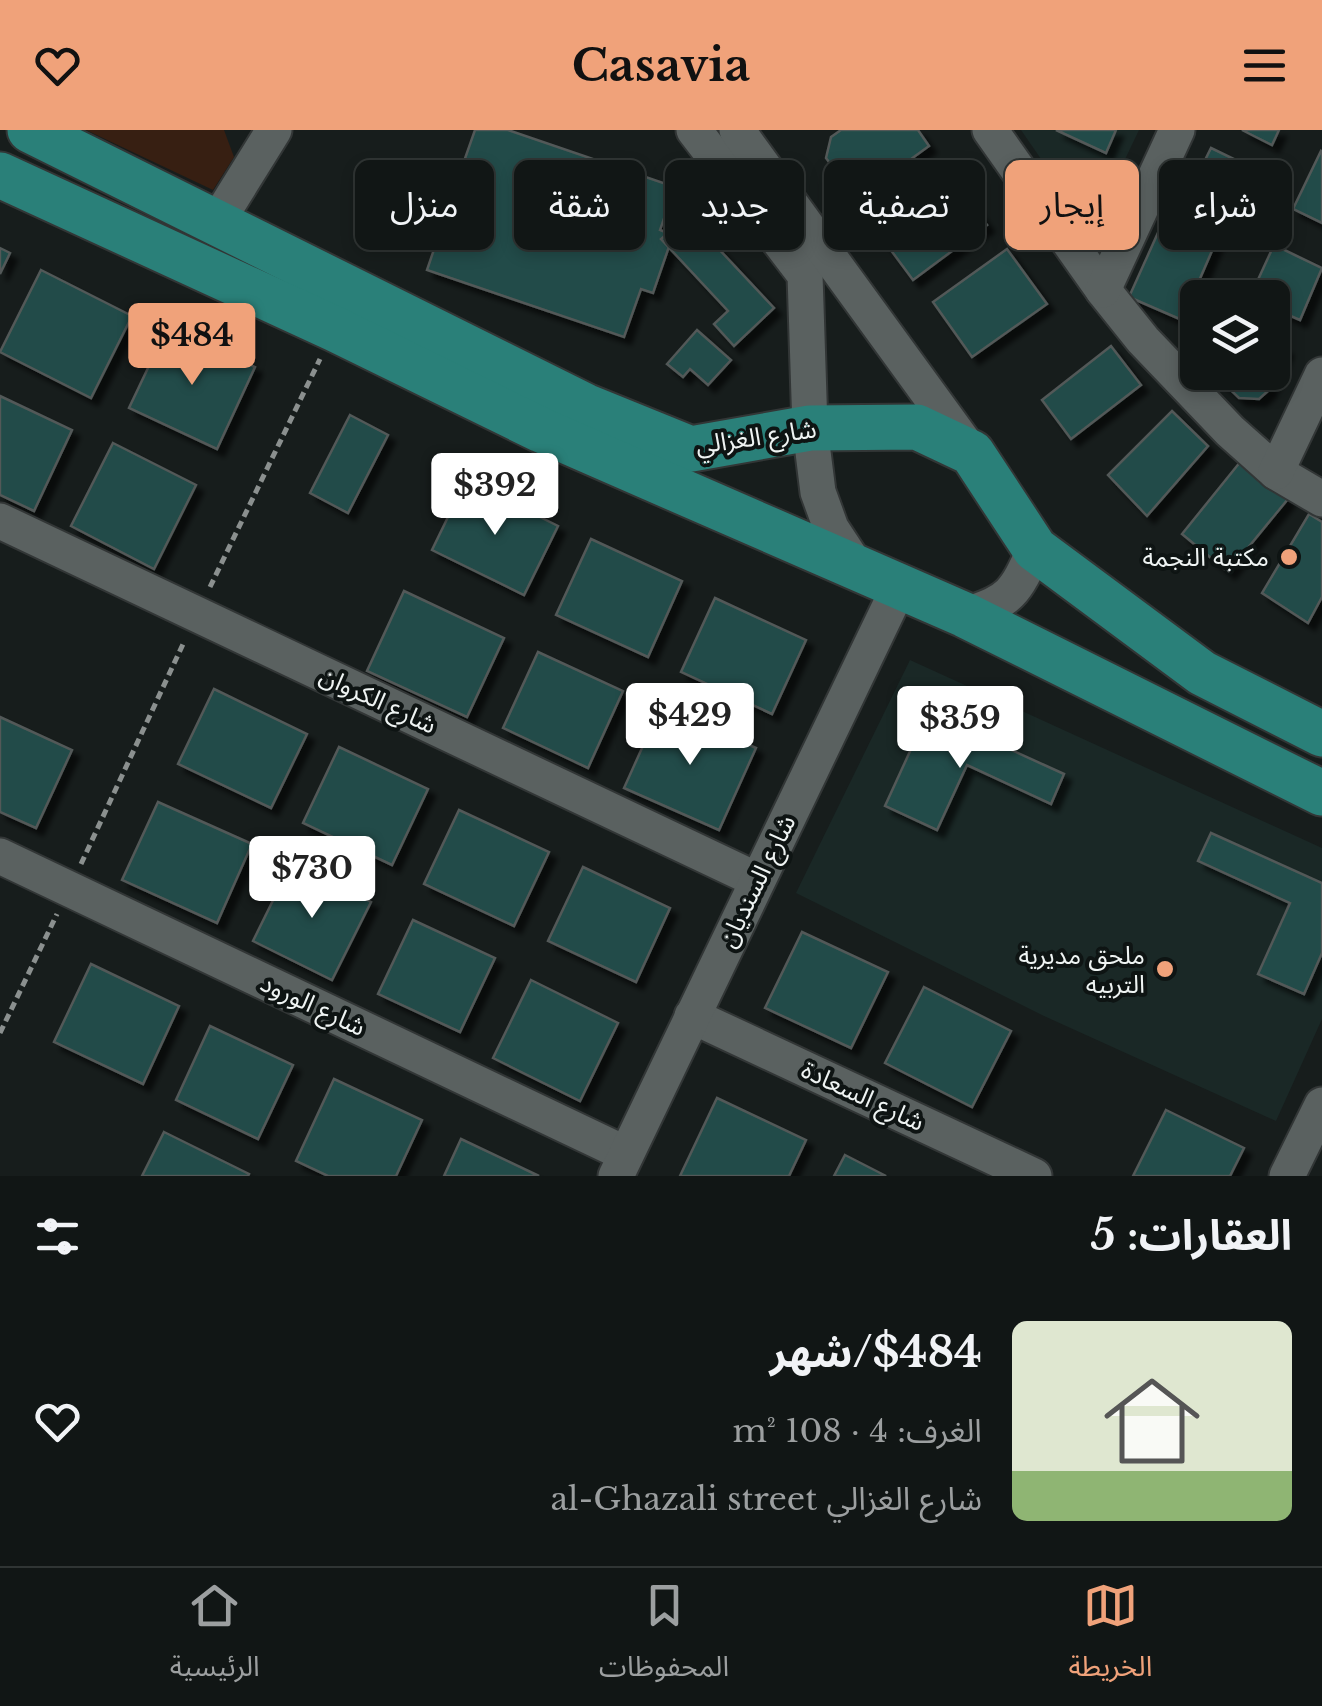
<!DOCTYPE html>
<html lang="ar">
<head>
<meta charset="utf-8">
<style>
  body { margin:0; font-family:"Libre Baskerville","Noto Sans Arabic",serif; background:#1a1f1e; color:#f1f3f6; direction:rtl; height:100vh; display:flex; flex-direction:column; font-size:38px; white-space:nowrap }
  * { box-sizing:border-box; margin:0 }
  p { font-size:32px; color:#9c9fa0 }
  .icon { flex:none; width:55px; height:55px; fill:none; stroke:currentColor; stroke-width:2; stroke-linecap:round; stroke-linejoin:round }
  .map { position:relative; height:1046px; overflow:hidden; direction:ltr }
  .side { display:flex; flex-direction:column; background:#111615; flex:1 }
  .side>* { flex:none }
  .hud { position:absolute; left:30px; top:30px; width:1262px; height:90px; direction:rtl; display:flex; gap:20px }
  .tools { position:absolute; left:1180px; top:150px; display:grid; gap:20px }
  .tools a { display:grid; place-items:center; width:110px; height:110px; border-radius:15px; background:#111615; box-shadow:0 5px 15px #0003,0 0 0 2px #303534; font-size:50px }
  .price { position:absolute; translate:-50% -85px; padding:0 22px; border-radius:10px; background:#fff; color:#222; font-size:32px; line-height:65px; filter:drop-shadow(0 2px 5px #0008) }
  .price::after { content:''; position:absolute; left:50%; top:60px; width:30px; height:22px; margin-left:-15px; background:inherit; clip-path:polygon(0 0,100% 0,50% 100%) }
  .price.active { background:#f0a27a; color:#111 }
  ul { padding:0; list-style:none }
  li { display:flex; align-items:center; gap:30px; height:250px; padding:0 30px }
  li+li { border-top:2px solid #303534 }
  li span { display:grid; place-items:center; flex:none; width:280px; height:200px; border-radius:15px; color:#555 }
  li>.icon { margin-inline-start:auto }
  span .icon { width:120px; height:120px; fill:#fffc; stroke-width:1 }
  li b { font-size:42px }
  h2 { display:flex; justify-content:space-between; align-items:center; height:120px; padding:0 30px; font-size:42px }
  .pill { padding:0 35px; border-radius:15px; background:#111615; box-shadow:0 5px 15px #0003,0 0 0 2px #303534; font-size:35px; line-height:90px }
  .pill.active { background:#f0a27a; color:#111 }
  header { display:flex; justify-content:space-between; align-items:center; height:130px; padding:0 30px; background:#f0a27a; color:#111; font-size:45px; font-weight:700 }
  .tab-bar { display:flex; justify-content:space-around; align-items:center; height:140px; border-top:2px solid #303534; background:#111615; font-size:28px; color:#9c9fa0 }
  .tab-bar a { display:grid; justify-items:center; gap:5px }
  .tab-bar .active { color:#f0a27a }
  .map>svg:first-child { display:block }
</style>
</head>
<body>
<header><svg class="icon" aria-label="menu" viewBox="0 0 24 24"><path d="M4 6h16M4 12h16M4 18h16"/></svg>Casavia<svg class="icon" aria-label="heart" viewBox="0 0 24 24"><path d="M12 20l-8-8c-3-5 5-10 8-4 3-6 11-1 8 4z"/></svg></header>
<div class="map">
<svg width="1322" height="1046" viewBox="0 0 1322 1046">
  <defs>
    <filter id="shadow"><feDropShadow dx="7" dy="7" stdDeviation="2.5" flood-color="#0009"/></filter>
  </defs>
  <rect width="100%" height="100%" fill="#171d1c"/>
  <g fill="#1a2826">
    <path d="M1021,0h118l-21,44 -77,-15z"/>
    <path d="M910,530l412,188v171l-46,102 -232,-105 -248,-123z"/>
  </g>
  <path fill="#371f12" d="M86,0h138l10,27 -21,33z"/>
  <g fill="#214c48" stroke="#525958" stroke-width="2.5" filter="url(#shadow)">
    <path d="M475,0h33l167,57 -15,43 13,5 -20,58 -12,-4 -17,48 -197,-67 16,-47 24,8 2,-7 -24,-8 15,-42 23,8 3,-7 -24,-8z"/>
    <path d="M841,0h77l11,16 -73,53 -30,-41 5,-21z"/>
    <path d="M1056,0h60l-10,23z"/>
    <path d="M1242,0h37l-7,15z"/>
    <path d="M1211,18l58,28 -26,53 -58,-28z"/>
    <path d="M1321,21l1,1v71l-29,-14z"/>
    <path d="M950,45l37,50 -74,55 -37,-50z"/>
    <path d="M687,85l87,93 -40,38 -20,-22 14,-13 -67,-72z"/>
    <path d="M1166,85l52,22 -36,83 -53,-23z"/>
    <path d="M1274,115l48,23 -22,52 -28,-12v-10l-22,-1z"/>
    <path d="M0,118l10,5 -10,21z"/>
    <path d="M1007,119l40,55 -75,53 -39,-55z"/>
    <path d="M41,140l91,46 -41,82 -91,-46z"/>
    <path d="M168,196l87,41 -38,82 -88,-41z"/>
    <path d="M697,200l34,30 -23,25 -18,-16 -7,8 -16,-13z"/>
    <path d="M1272,213l14,6 -18,42 -9,8 -20,-1 -24,-23 1,-3h56z"/>
    <path d="M1111,216l30,39 -70,54 -29,-39z"/>
    <path d="M0,266l72,34 -38,81 -34,-16z"/>
    <path d="M1172,281l36,35 -61,70 -39,-41z"/>
    <path d="M350,285l38,20 -40,78 -38,-20z"/>
    <path d="M113,313l83,42 -42,84 -83,-43z"/>
    <path d="M1241,331l47,38 -60,73 -46,-38z"/>
    <path d="M466,350l92,46 -34,69 -92,-45z"/>
    <path d="M1309,384l13,8v75l-14,26 -46,-30z"/>
    <path d="M591,409l91,42 -34,76 -92,-42z"/>
    <path d="M404,461l100,47 -37,79 -100,-46z"/>
    <path d="M715,468l91,42 -34,74 -91,-42z"/>
    <path d="M538,522l85,39 -35,77 -85,-40z"/>
    <path d="M214,559l93,45 -36,74 -93,-44z"/>
    <path d="M661,576l95,42 -37,82 -95,-42z"/>
    <path d="M928,582l136,62 -13,30 -84,-39 -30,65 -52,-24z"/>
    <path d="M0,587l72,33 -36,78 -36,-16z"/>
    <path d="M339,617l89,42 -36,76 -89,-42z"/>
    <path d="M158,672l94,42 -35,79 -95,-43z"/>
    <path d="M459,680l90,42 -35,74 -90,-42z"/>
    <path d="M1211,703l111,50v70l-18,41 -46,-20 32,-71 -92,-42z"/>
    <path d="M292,732l79,40 -39,78 -79,-39z"/>
    <path d="M583,737l87,41 -34,74 -88,-41z"/>
    <path d="M413,790l82,38 -35,74 -82,-38z"/>
    <path d="M802,802l86,40 -37,76 -86,-40z"/>
    <path d="M91,834l88,42 -36,78 -89,-42z"/>
    <path d="M531,850l87,43 -38,78 -87,-43z"/>
    <path d="M924,857l87,44 -39,76 -87,-44z"/>
    <path d="M210,896l83,39 -35,74 -82,-39z"/>
    <path d="M334,949l88,41 -26,56h-68l-32,-15z"/>
    <path d="M717,968l89,42 -17,36h-109z"/>
    <path d="M1166,980l78,38 -14,28h-97z"/>
    <path d="M164,1002l85,42 -1,2h-106z"/>
    <path d="M461,1009l78,37h-95z"/>
    <path d="M845,1025l41,21h-52z"/>
  </g>
  <g fill="none" stroke-linecap="round" stroke-linejoin="round">
    <g stroke="#323636" stroke-width="39">
      <g id="minor">
        <path d="M694,0l111,145 5,153 8,64 13,36 25,38"/>
        <path d="M737,0l234,322"/>
        <path d="M990,0l113,160 40,50 87,91 46,41 46,27"/>
        <path d="M215,95l59,-95"/>
        <path d="M1103,160l74,-160"/>
        <path d="M1276,342l46,-97"/>
        <path d="M0,391l757,359"/>
        <path d="M965,485c46,-14 50,-22 70,-66"/>
        <path d="M0,726l626,298"/>
        <path d="M692,886l342,160"/>
        <path d="M616,1046l283,-589"/>
        <path d="M1287,1046l35,-71"/>
      </g>
    </g>
    <g stroke="#323636" stroke-width="49">
      <g id="major">
        <path d="M30,0l555,276 106,43 119,-21 107,-1 55,26 63,96 167,124 120,61"/>
        <path d="M0,45l335,154 206,101 424,185 357,178"/>
      </g>
    </g>
    <g stroke="#8b908f" stroke-width="5" stroke-dasharray="8 5" stroke-linecap="butt">
      <path d="M210,457l110,-228"/>
      <path d="M81,734l103,-222"/>
      <path d="M0,903l57,-119"/>
    </g>
    <use href="#minor" stroke="#5a6160" stroke-width="35"/>
    <use href="#major" stroke="#2a8079" stroke-width="45"/>
  </g>
  <g fill="#f0a27a" stroke="#0e1413" stroke-width="4">
    <circle cx="1289" cy="427" r="10"/>
    <circle cx="1165" cy="839" r="10"/>
  </g>
  <g text-anchor="middle" dominant-baseline="central" stroke-width="8" stroke-linejoin="round" paint-order="stroke">
    <g font-size="25" fill="#eff4f3" stroke="#0e1413">
      <text transform="translate(756 307) rotate(-8)">شارع الغزالي</text>
      <text transform="translate(378 570) rotate(25)">شارع الكروان</text>
      <text transform="translate(757 751) rotate(-64)">شارع السنديان</text>
      <text transform="translate(313 875) rotate(25)">شارع الورود</text>
      <text transform="translate(863 966) rotate(25)">شارع السعادة</text>
    </g>
    <g font-size="25" fill="#eff4f3" stroke="#0e1413" text-anchor="end">
      <text x="1269" y="427">مكتبة النجمة</text>
      <text x="1145" y="825">ملحق مديرية<tspan x="1145" dy="29">التربيه</tspan></text>
    </g>
  </g>
</svg>
<div class="tools">
<a><svg class="icon" aria-label="layers" viewBox="0 0 24 24"><path d="M12 4l9 5-9 5-9-5zM3 14l9 5 9-5"/></svg></a>
</div>
<b class="price active" style="left:192px;top:258px">$484</b>
<b class="price" style="left:495px;top:408px">$392</b>
<b class="price" style="left:690px;top:638px">$429</b>
<b class="price" style="left:960px;top:641px">$359</b>
<b class="price" style="left:312px;top:791px">$730</b>
<div class="hud">
<a class="pill">شراء</a>
<a class="pill active">إيجار</a>
<a class="pill">تصفية</a>
<a class="pill">جديد</a>
<a class="pill">شقة</a>
<a class="pill">منزل</a>
</div>
</div>
<section class="side">
<h2>العقارات: 5<svg class="icon" aria-label="filters" viewBox="0 0 24 24"><path d="M4 7h16M4 17h16"/><circle cx="9" cy="7" r="2"/><circle cx="15" cy="17" r="2"/></svg></h2>
<ul>
<li><span style="background:linear-gradient(#dfe7d0 75%,#8fb573 0)"><svg class="icon" aria-label="home" viewBox="0 0 24 24"><path d="M3 11l9-7 9 7M6 9v11h12V9"/></svg></span><div><b>$484/شهر</b><p>الغرف: 4 · 108 m²</p><p>شارع الغزالي al-Ghazali street</p></div><svg class="icon" aria-label="heart" viewBox="0 0 24 24"><path d="M12 20l-8-8c-3-5 5-10 8-4 3-6 11-1 8 4z"/></svg></li>
</ul>
</section>
<nav class="tab-bar">
<a class="active"><svg class="icon" aria-label="map" viewBox="0 0 24 24"><path d="M3 6l6-2 6 2 6-2v14l-6 2-6-2-6 2zM9 4v14M15 6v14"/></svg>الخريطة</a>
<a><svg class="icon" aria-label="saved" viewBox="0 0 24 24"><path d="M7 4h10v16l-5-4-5 4z"/></svg>المحفوظات</a>
<a><svg class="icon" aria-label="home" viewBox="0 0 24 24"><path d="M3 11l9-7 9 7M6 9v11h12V9"/></svg>الرئيسية</a>
</nav>
</body>
</html>
